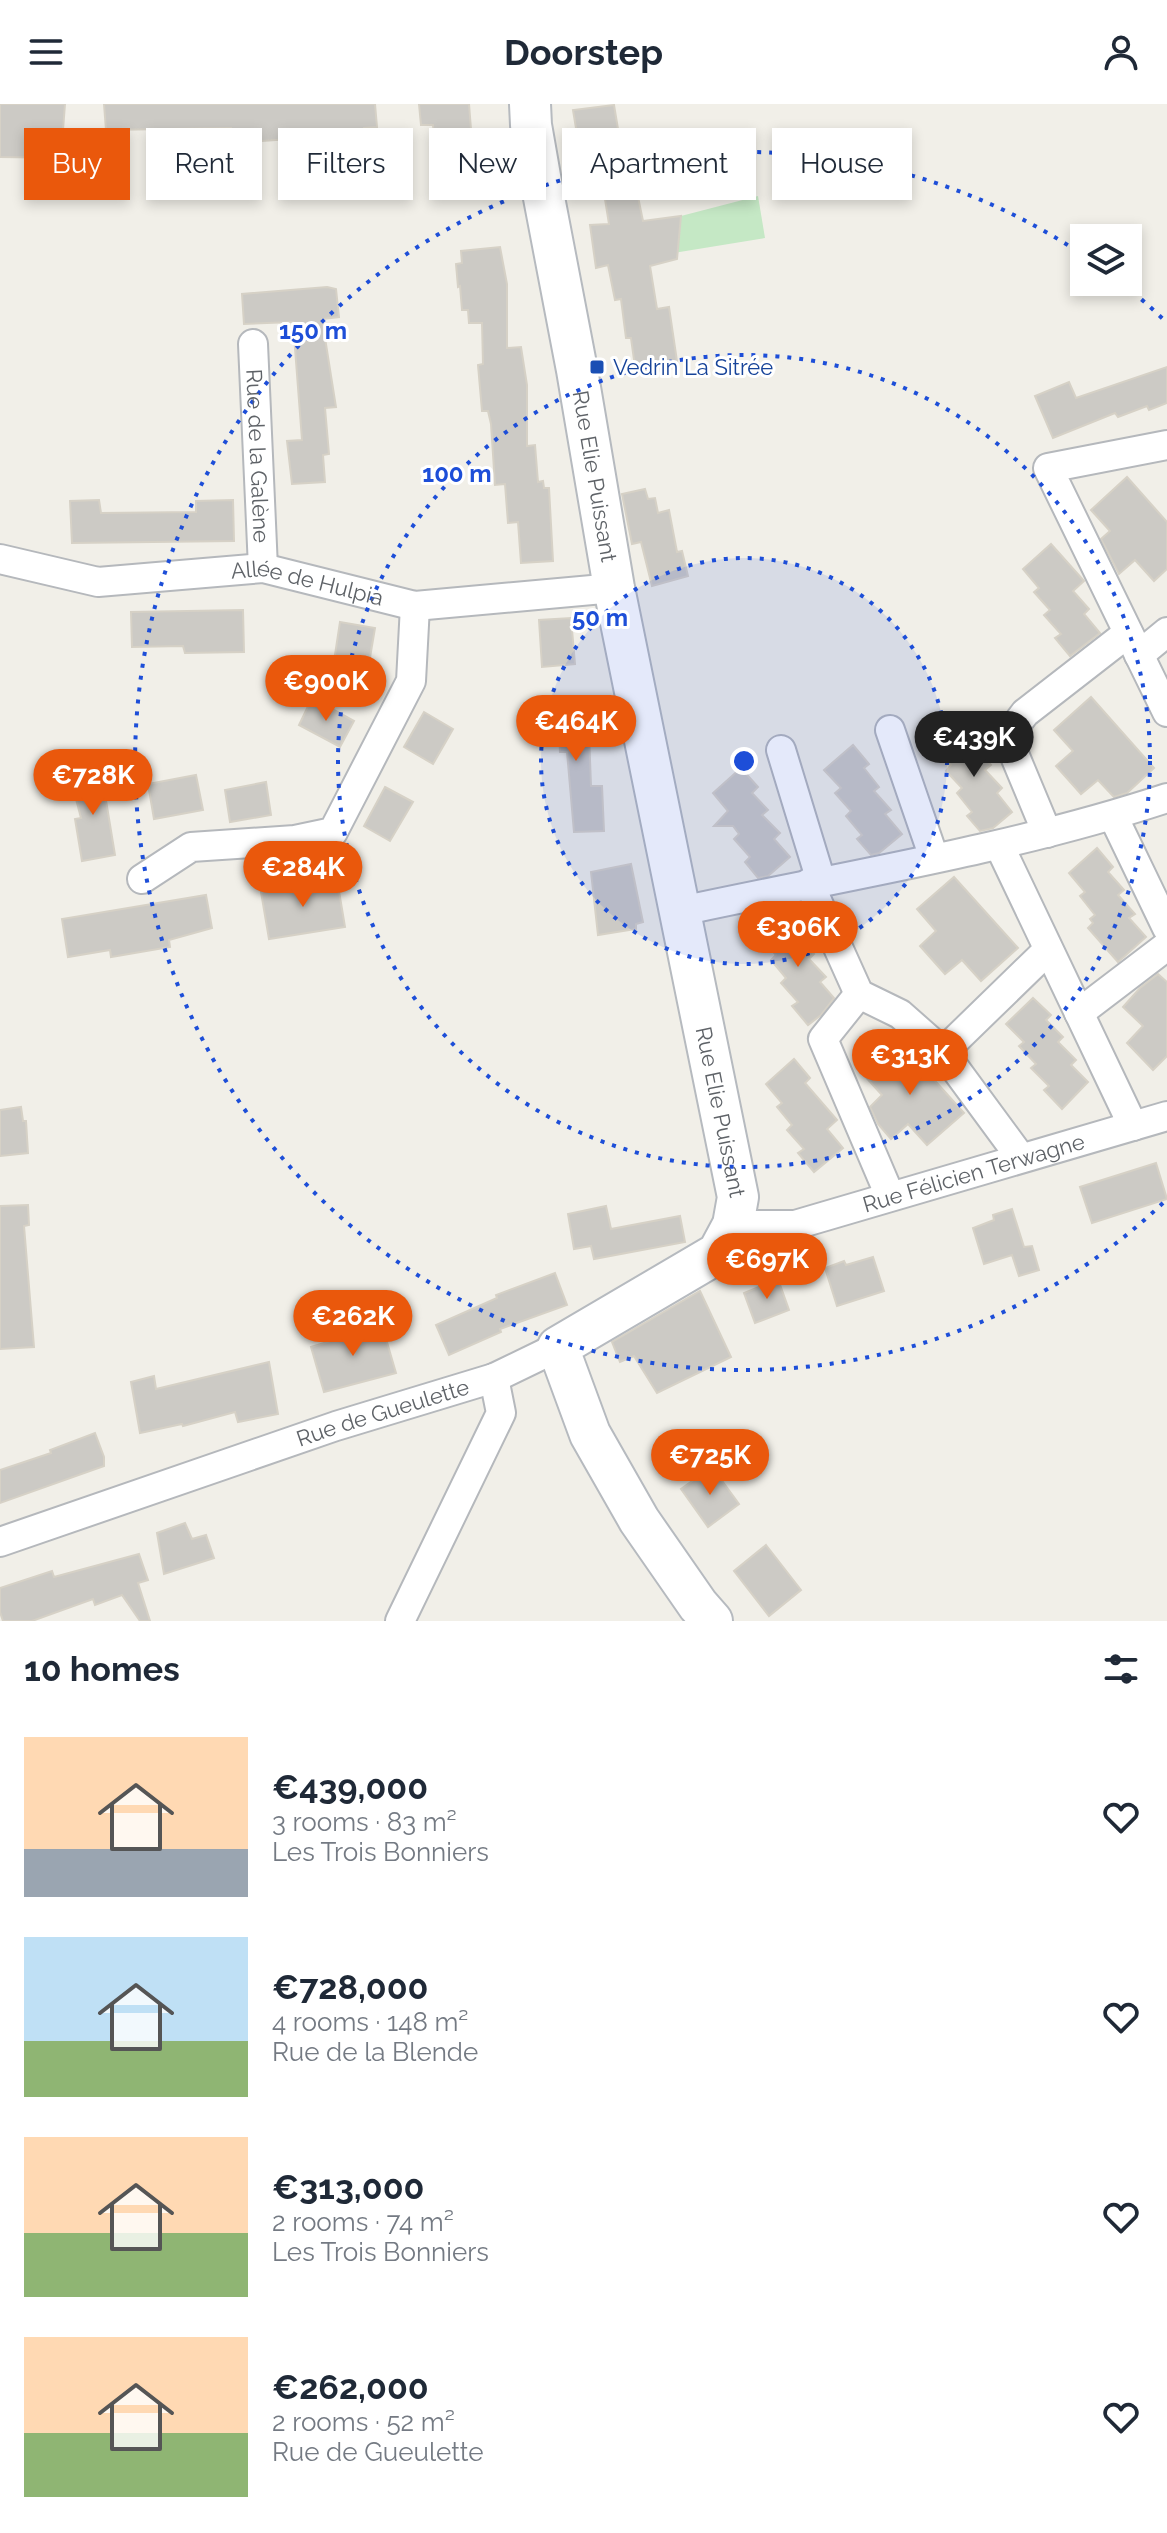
<!DOCTYPE html>
<html lang="en">
<head>
<meta charset="utf-8">
<style>
  body { margin:0; font-family:Raleway,sans-serif; background:#f6f6f7; color:#1f2937; height:100vh; display:flex; flex-direction:column; font-size:30px; white-space:nowrap }
  * { box-sizing:border-box; margin:0 }
  p { font-size:26px; color:#747a83 }
  .icon { flex:none; width:44px; height:44px; fill:none; stroke:currentColor; stroke-width:2; stroke-linecap:round; stroke-linejoin:round }
  .map { position:relative; height:1517px; overflow:hidden }
  .panel { display:flex; flex-direction:column; background:#fff; flex:1 }
  .panel>* { flex:none }
  .hud { position:absolute; left:24px; top:24px; width:1120px; height:72px; display:flex; gap:16px }
  .fabs { position:absolute; left:1070px; top:120px; display:grid; gap:16px }
  .fabs a { display:grid; place-items:center; width:72px; height:72px; border-radius:0px; background:#fff; box-shadow:0 4px 12px #0003; font-size:40px }
  .price { position:absolute; translate:-50% -68px; padding:0 18px; border-radius:28px; background:#ea580c; color:#fff; font-size:26px; line-height:52px; filter:drop-shadow(0 2px 4px #0008) }
  .price::after { content:''; position:absolute; left:50%; top:48px; width:24px; height:18px; margin-left:-12px; background:inherit; clip-path:polygon(0 0,100% 0,50% 100%) }
  .price.current { background:#222; color:#fff }
  ul { padding:0; list-style:none }
  li { display:flex; align-items:center; gap:24px; height:200px; padding:0 24px }
  li span { display:grid; place-items:center; flex:none; width:224px; height:160px; border-radius:0px; color:#555 }
  li>.icon { margin-inline-start:auto }
  span .icon { width:96px; height:96px; fill:#fffc; stroke-width:1 }
  li b { font-size:34px }
  h2 { display:flex; justify-content:space-between; align-items:center; height:96px; padding:0 24px; font-size:34px }
  .chip { padding:0 28px; border-radius:0px; background:#fff; box-shadow:0 4px 12px #0003; font-size:28px; line-height:72px }
  .chip.current { background:#ea580c; color:#fff }
  header { display:flex; justify-content:space-between; align-items:center; height:104px; padding:0 24px; background:#fff; font-size:36px; font-weight:700 }
  .map>svg:first-child { display:block }
</style>
</head>
<body>
<header><svg class="icon" aria-label="menu" viewBox="0 0 24 24"><path d="M4 6h16M4 12h16M4 18h16"/></svg>Doorstep<svg class="icon" aria-label="person" viewBox="0 0 24 24"><circle cx="12" cy="8" r="4"/><path d="M4 21q1-7 8-7t8 7"/></svg></header>
<div class="map">
<svg width="1167" height="1517" viewBox="0 0 1167 1517">
  <rect width="100%" height="100%" fill="#f1efe8"/>
  <path fill="#c5e8c5" d="M758,92l7,42 -116,19 31,-26 1,-15z"/>
  <g fill="#cccac5" stroke="#d6d1c6" stroke-width="2">
    <path d="M0,0h65l-2,26 6,28 -69,-1z"/>
    <path d="M104,0h271l2,23 -13,1v6l-119,8 -1,-6 -13,1v-9l-125,2z"/>
    <path d="M419,0h50l6,76 -37,3 -5,-58h-12z"/>
    <path d="M614,1l9,54 7,-1 13,63 38,-5 -4,43 -27,7 7,43 12,-2 9,61 -42,6 -5,-36h-5l-5,-39 -6,1 -7,-35 -12,3 -6,-43 19,-1 -13,-81 -17,3 -6,-36z"/>
    <path d="M500,143l7,37v64l14,-1 6,38v61l8,-1 3,37 5,-1 1,7h5l4,73 -32,2 -3,-41 -10,1 -3,-39 -10,1 -4,-61 -3,-13h-6l-4,-46 5,-1 -1,-41h-13l-1,-13h-6l-2,-24 -2,1 -2,-23 6,-1 -1,-12z"/>
    <path d="M327,183l9,2 3,28 -17,2 14,88 -11,1 4,46 -6,1 2,27 -33,2 -5,-43 15,-1 -9,-118 -49,2 -2,-30z"/>
    <path d="M1167,263v36l-18,7 -2,-4 -29,11 -3,-4 -62,25 -18,-42 34,-14 7,16z"/>
    <path d="M1127,373l40,45v47l-13,12 -19,-21 -16,14 -18,-35 9,-8 -19,-21z"/>
    <path d="M645,385l3,10 7,-1 3,15 11,-3 8,42 5,-1 6,25 -36,10 -11,-44 -9,2 -10,-50z"/>
    <path d="M99,396l2,13 95,-1v-11l37,-1 1,41 -162,2 -2,-42z"/>
    <path d="M1051,440l33,37 -11,10 16,18 -5,5 16,19 -30,23 -15,-18 6,-4 -17,-19 6,-5 -16,-18 5,-4 -16,-19z"/>
    <path d="M243,506l1,42 -59,1 -2,-7 -51,1 -1,-35z"/>
    <path d="M571,514l4,46 -33,3 -3,-47z"/>
    <path d="M340,518l35,6 -10,59 -34,-6z"/>
    <path d="M1091,593l63,71 -27,25 -13,4 -16,-17 -17,14 -25,-28 17,-15 -19,-21z"/>
    <path d="M312,594l42,23 -14,26 -41,-22z"/>
    <path d="M588,602l3,80h11l2,45 -30,1 -7,-80h-7l-1,-21h-17l-9,-7 -1,-15z"/>
    <path d="M424,608l29,17 -20,35 -29,-17z"/>
    <path d="M963,619l17,19 -5,5 16,18 -6,5 17,18 -5,5 15,19 -19,16 -13,3 -13,-15 5,-4 -15,-19 5,-5 -16,-17 5,-6 -15,-17z"/>
    <path d="M853,641l16,19 -5,4 15,19 -5,4 17,19 -6,4 17,20 -23,19 -8,2 -14,-16 5,-4 -16,-19 5,-5 -16,-18 6,-5 -17,-18z"/>
    <path d="M741,664l17,19 -6,6 16,17 -6,5 18,18 -6,6 16,18 -22,19 -10,2 -13,-16 5,-5 -16,-18 5,-5 -6,-8h-19l14,-15 -15,-18z"/>
    <path d="M101,666l14,85 -33,6 -7,-42 6,-1 -11,-42z"/>
    <path d="M196,671l7,35 -49,9 -6,-35z"/>
    <path d="M266,678l5,33 -41,7 -5,-32z"/>
    <path d="M385,683l28,15 -23,39 -26,-15z"/>
    <path d="M1097,744l16,19 -5,5 16,18 -6,5 17,19 -6,4 17,19 -28,25 -30,-34 5,-5 -3,-4 5,-4 -15,-19 5,-4 -16,-19z"/>
    <path d="M631,760l12,58 -7,2v5l-38,6 -7,-63z"/>
    <path d="M954,773l64,71 -37,33 -19,-21 -17,14 -25,-28 16,-15 -19,-22z"/>
    <path d="M337,775l8,48 -76,12 -8,-47z"/>
    <path d="M206,791l6,33 -43,12 1,7 -59,10 -1,-7 -42,7 -6,-38z"/>
    <path d="M788,808l16,19 -5,5 15,18 -5,5 17,18 -6,5 14,16 -13,17 -13,10 -16,-19 6,-4 -17,-19 5,-5 -15,-18 5,-5 -16,-18z"/>
    <path d="M1158,870l9,8v74l-14,14 -26,-27 16,-17 -20,-19 17,-19z"/>
    <path d="M1033,894l18,17 -5,5 17,17 -5,5 18,18 -5,5 17,17 -26,27 -18,-19 5,-4 -18,-18 5,-4 -17,-18 5,-4 -18,-18z"/>
    <path d="M900,938l64,71 -37,32 -19,-21 -17,15 -13,-15 -8,-17 12,-12 -19,-21z"/>
    <path d="M794,955l16,19 -5,5 32,37 -10,9 16,19 -29,24 -16,-19 6,-4 -17,-19 5,-5 -15,-18 5,-4 -16,-19z"/>
    <path d="M21,1003l2,14h3l2,32 -28,3v-46z"/>
    <path d="M1156,1059l11,36 -75,24 -12,-36z"/>
    <path d="M28,1101l1,20 -5,1 10,121 -34,2v-143z"/>
    <path d="M606,1102l5,23 69,-13 5,26 -91,17 -3,-13 -17,3 -6,-35z"/>
    <path d="M1012,1105l12,38 8,-1 7,24 -20,6 -7,-21 -28,9 -11,-36 21,-8 -1,-5z"/>
    <path d="M873,1153l11,34 -47,15 -12,-38 19,-7 2,4z"/>
    <path d="M555,1169l12,32 -67,24 1,3 -52,23 -13,-30 61,-27 -1,-3z"/>
    <path d="M778,1175l11,31 -34,13 -11,-30z"/>
    <path d="M700,1187l31,66 -74,36 -23,-37 -14,6 -8,-20z"/>
    <path d="M382,1221l14,48 -72,19 -13,-45 23,-7 4,-8 11,-4 9,5z"/>
    <path d="M269,1258l9,52 -40,8 -3,-10 -52,14 -1,-2 -42,9 -9,-51 23,-6 2,13z"/>
    <path d="M95,1329l9,24v9l-104,37v-33l51,-17 -1,-3z"/>
    <path d="M712,1363l27,37 -31,23 -27,-38z"/>
    <path d="M185,1419l7,16 14,-4 8,23 -50,16 -7,-41z"/>
    <path d="M766,1441l35,45 -32,26 -35,-45z"/>
    <path d="M139,1450l9,26 -10,3 12,38h-10l-18,-26 -27,10 -2,-6 -61,22h-29l-3,-9v-24l52,-17 2,6z"/>
  </g>
  <g fill="none" stroke-linecap="round" stroke-linejoin="round">
    <g stroke="#b5b8bc" stroke-width="32">
      <g id="street">
        <path id="s1" d="M253,240l10,224"/>
        <path d="M1167,341l-119,23 119,244"/>
        <path id="s2" d="M0,455l98,23 165,-14 152,38 199,-18"/>
        <path d="M1139,551l28,-23"/>
        <path d="M890,626l44,128"/>
        <path d="M781,646l40,131"/>
        <path d="M1113,712l54,112"/>
        <path d="M1047,729l-40,-96 18,-24 103,-80"/>
        <path d="M999,741l134,281"/>
        <path d="M142,775l49,-32 104,-7 38,-8 78,-151 4,-75"/>
        <path d="M809,779l50,111 41,20 43,38 78,106"/>
        <path d="M681,807c162,-35 328,-61 486,-113"/>
        <path d="M859,890l-36,45 67,157"/>
        <path d="M1079,909l88,-67"/>
        <path d="M943,948l105,-102"/>
        <path id="s3" d="M733,1121h62l372,-109"/>
        <path id="s4" d="M0,1438l336,-116 158,-48 64,-31"/>
        <path d="M400,1517l101,-208 -7,-35"/>
      </g>
    </g>
    <g stroke="#b6babf" stroke-width="44">
      <g id="secondary">
        <path id="s5" d="M530,0l1,21 10,57 36,188 37,218 124,609 -5,28 -15,28 -160,94 32,87 49,86 59,85 14,16"/>
      </g>
    </g>
    <use href="#street" stroke="#fff" stroke-width="28"/>
    <use href="#secondary" stroke="#fff" stroke-width="40"/>
  </g>
  <circle cx="744" cy="657" r="203" fill="#1d4ed8" fill-opacity=".12"/>
  <g fill="none" stroke="#1d4ed8" stroke-width="4" stroke-dasharray="4 8">
    <circle cx="744" cy="657" r="203"/>
    <circle cx="744" cy="657" r="406"/>
    <path d="M1163 1099A609 609 0 1 1 1080 149M1123 180A609 609 0 0 1 1163 215"/>
  </g>
  <rect fill="#1a4fb4" stroke="#fff" stroke-width="3" x="589" y="255" width="16" height="16" rx="4"/>
  <g text-anchor="middle" dominant-baseline="central" stroke-width="6" stroke-linejoin="round" paint-order="stroke">
    <g font-size="22" fill="#164399" stroke="#fff" text-anchor="start">
      <text x="613" y="263">Vedrin La Sitrée</text>
    </g>
    <g font-size="22" fill="#5f6368" stroke="#fff">
      <text stroke="none"><textPath href="#s1" startOffset="112">Rue de la Galène</textPath></text>
      <text stroke="none"><textPath href="#s5" startOffset="378">Rue Elie Puissant</textPath></text>
      <text stroke="none"><textPath href="#s2" startOffset="312">Allée de Hulpia</textPath></text>
      <text stroke="none"><textPath href="#s5" startOffset="1026">Rue Elie Puissant</textPath></text>
      <text stroke="none"><textPath href="#s3" startOffset="248">Rue Félicien Terwagne</textPath></text>
      <text stroke="none"><textPath href="#s4" startOffset="404">Rue de Gueulette</textPath></text>
    </g>
  </g>
  <circle cx="744" cy="657" r="12" fill="#1d4ed8" stroke="#fff" stroke-width="4"/>
  <g font-size="24" text-anchor="middle" font-weight="bold" fill="#1d4ed8" stroke="#fff" stroke-width="6" stroke-linejoin="round" paint-order="stroke">
    <text x="313" y="235">150 m</text>
    <text x="457" y="378">100 m</text>
    <text x="600" y="522">50 m</text>
  </g>
</svg>
<div class="fabs">
<a><svg class="icon" aria-label="layers" viewBox="0 0 24 24"><path d="M12 4l9 5-9 5-9-5zM3 14l9 5 9-5"/></svg></a>
</div>
<b class="price" style="left:326px;top:619px">€900K</b>
<b class="price" style="left:576px;top:659px">€464K</b>
<b class="price current" style="left:974px;top:675px">€439K</b>
<b class="price" style="left:93px;top:713px">€728K</b>
<b class="price" style="left:303px;top:805px">€284K</b>
<b class="price" style="left:798px;top:865px">€306K</b>
<b class="price" style="left:910px;top:993px">€313K</b>
<b class="price" style="left:767px;top:1197px">€697K</b>
<b class="price" style="left:353px;top:1254px">€262K</b>
<b class="price" style="left:710px;top:1393px">€725K</b>
<div class="hud">
<a class="chip current">Buy</a>
<a class="chip">Rent</a>
<a class="chip">Filters</a>
<a class="chip">New</a>
<a class="chip">Apartment</a>
<a class="chip">House</a>
</div>
</div>
<section class="panel">
<h2>10 homes<svg class="icon" aria-label="filters" viewBox="0 0 24 24"><path d="M4 7h16M4 17h16"/><circle cx="9" cy="7" r="2"/><circle cx="15" cy="17" r="2"/></svg></h2>
<ul>
<li><span style="background:linear-gradient(#ffd9b3 70%,#9aa5b1 0)"><svg class="icon" aria-label="home" viewBox="0 0 24 24"><path d="M3 11l9-7 9 7M6 9v11h12V9"/></svg></span><div><b>€439,000</b><p>3 rooms · 83 m²</p><p>Les Trois Bonniers</p></div><svg class="icon" aria-label="heart" viewBox="0 0 24 24"><path d="M12 20l-8-8c-3-5 5-10 8-4 3-6 11-1 8 4z"/></svg></li>
<li><span style="background:linear-gradient(#bfe0f5 65%,#8fb573 0)"><svg class="icon" aria-label="home" viewBox="0 0 24 24"><path d="M3 11l9-7 9 7M6 9v11h12V9"/></svg></span><div><b>€728,000</b><p>4 rooms · 148 m²</p><p>Rue de la Blende</p></div><svg class="icon" aria-label="heart" viewBox="0 0 24 24"><path d="M12 20l-8-8c-3-5 5-10 8-4 3-6 11-1 8 4z"/></svg></li>
<li><span style="background:linear-gradient(#ffd9b3 60%,#8fb573 0)"><svg class="icon" aria-label="home" viewBox="0 0 24 24"><path d="M3 11l9-7 9 7M6 9v11h12V9"/></svg></span><div><b>€313,000</b><p>2 rooms · 74 m²</p><p>Les Trois Bonniers</p></div><svg class="icon" aria-label="heart" viewBox="0 0 24 24"><path d="M12 20l-8-8c-3-5 5-10 8-4 3-6 11-1 8 4z"/></svg></li>
<li><span style="background:linear-gradient(#ffd9b3 60%,#8fb573 0)"><svg class="icon" aria-label="home" viewBox="0 0 24 24"><path d="M3 11l9-7 9 7M6 9v11h12V9"/></svg></span><div><b>€262,000</b><p>2 rooms · 52 m²</p><p>Rue de Gueulette</p></div><svg class="icon" aria-label="heart" viewBox="0 0 24 24"><path d="M12 20l-8-8c-3-5 5-10 8-4 3-6 11-1 8 4z"/></svg></li>
</ul>
</section>
</body>
</html>
